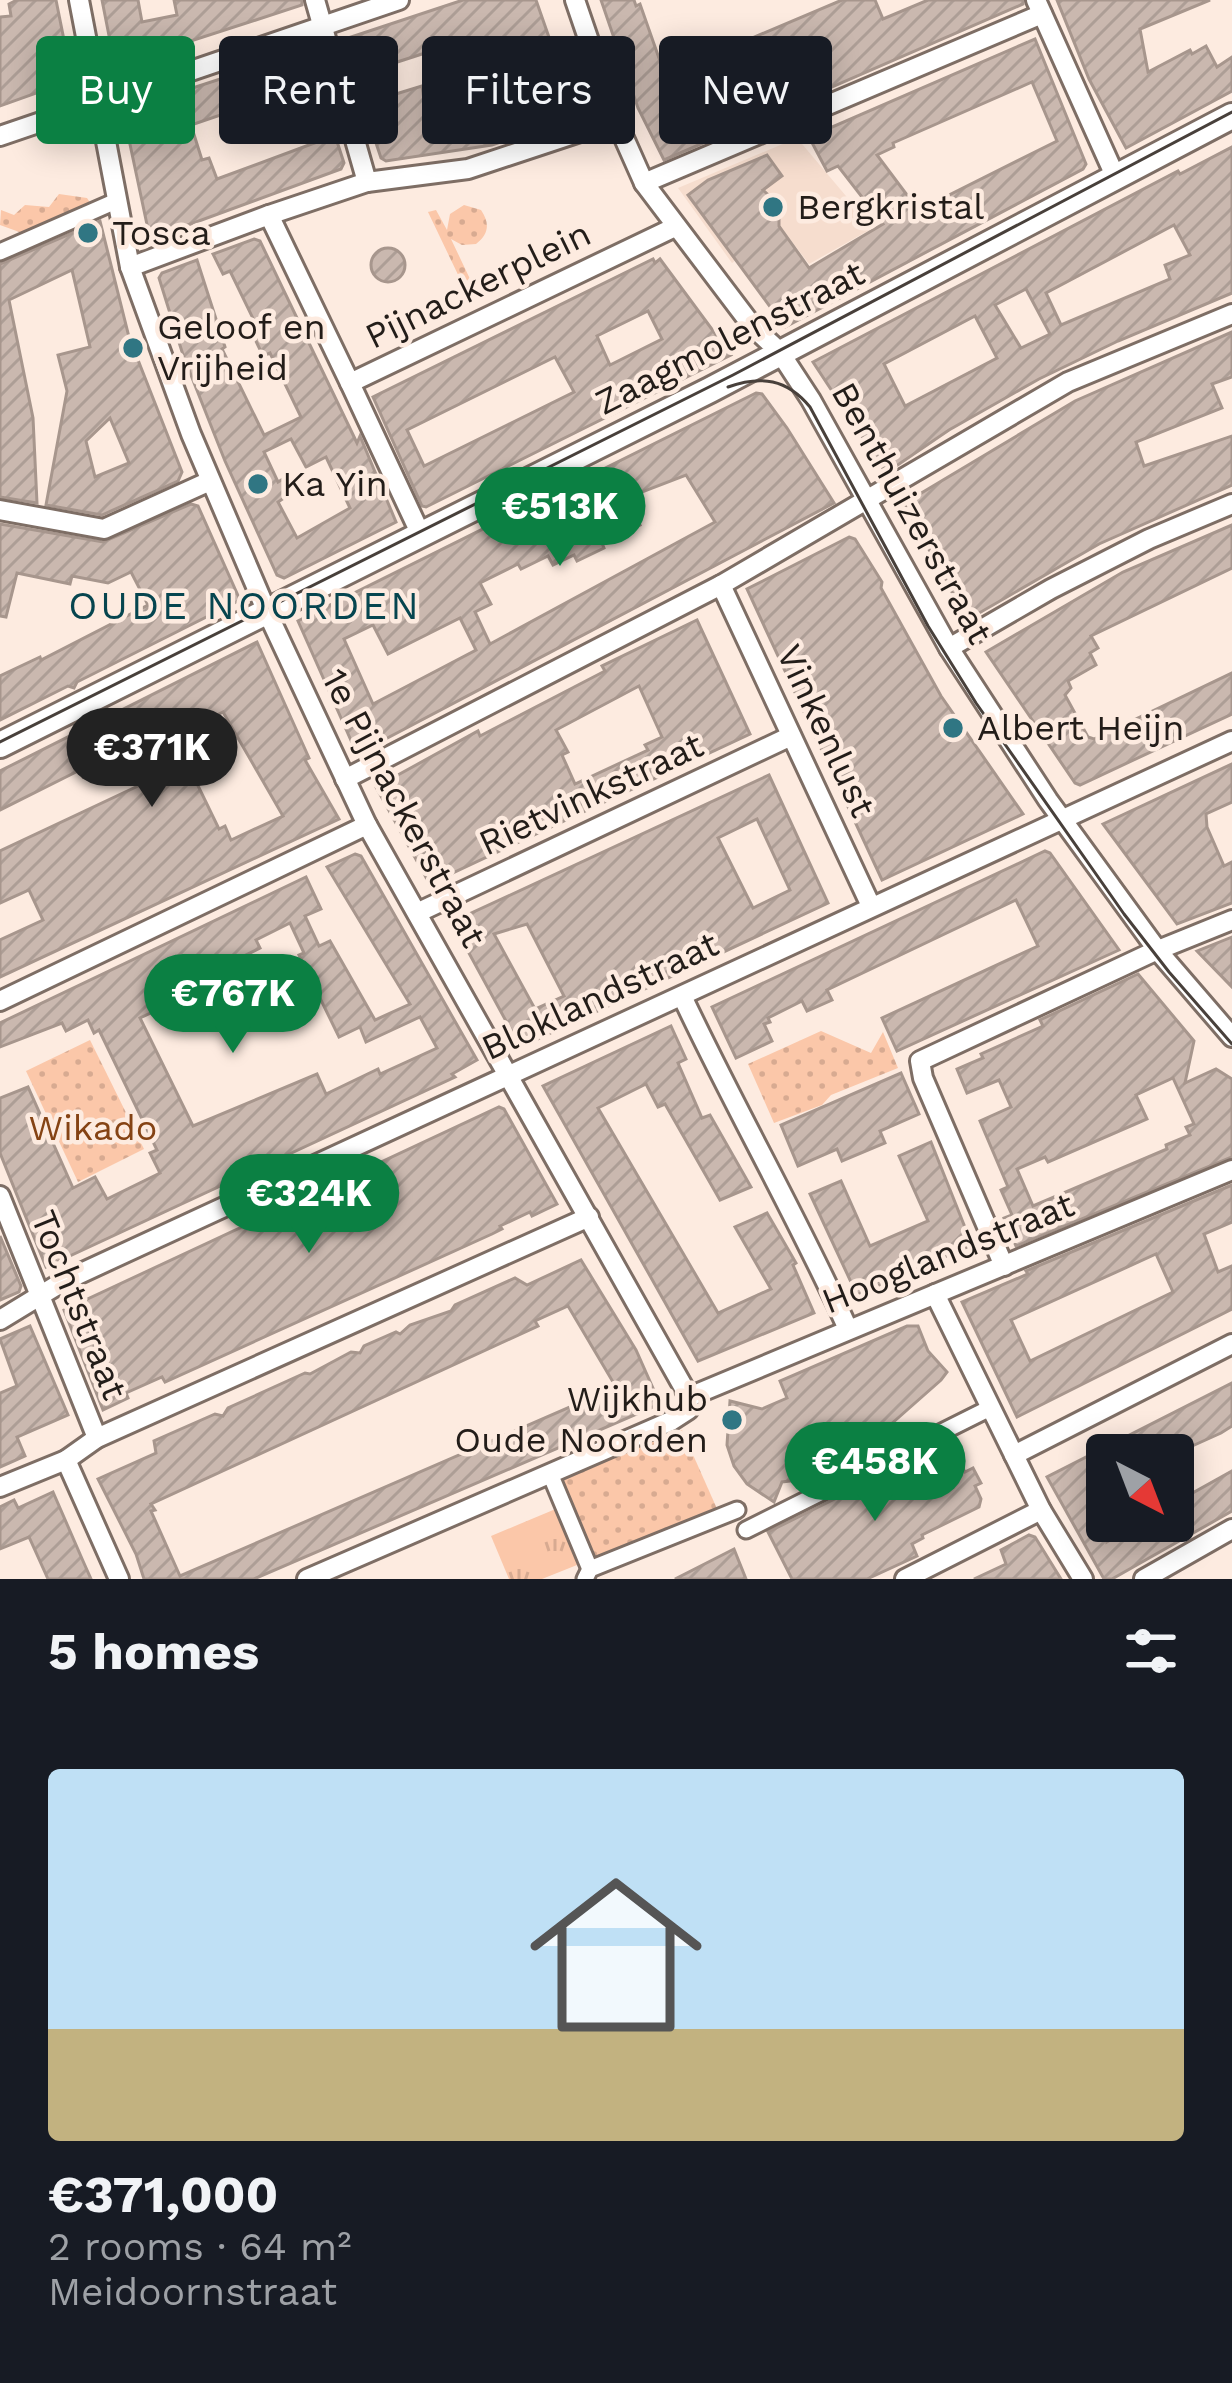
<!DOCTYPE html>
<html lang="en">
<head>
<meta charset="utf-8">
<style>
  body { margin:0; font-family:"Work Sans",sans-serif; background:#20242c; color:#f1f3f6; height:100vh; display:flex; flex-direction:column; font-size:45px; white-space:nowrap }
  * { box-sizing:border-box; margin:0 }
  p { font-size:39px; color:#9ea1a6 }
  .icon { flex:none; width:66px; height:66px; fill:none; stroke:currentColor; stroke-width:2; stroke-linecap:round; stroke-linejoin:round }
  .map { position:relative; height:1579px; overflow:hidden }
  .drawer { display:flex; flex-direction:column; background:#171b24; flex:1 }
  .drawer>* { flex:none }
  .guide { position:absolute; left:36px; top:36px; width:1161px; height:108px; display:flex; gap:24px }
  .needle { width:78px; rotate:138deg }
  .controls { position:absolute; left:1086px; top:1434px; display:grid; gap:24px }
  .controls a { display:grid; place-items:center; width:108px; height:108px; border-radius:12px; background:#171b24; box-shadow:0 6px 30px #0003; font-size:60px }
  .price { position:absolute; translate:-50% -102px; padding:0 27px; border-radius:42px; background:#0b8043; color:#fff; font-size:39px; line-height:78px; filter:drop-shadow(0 3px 6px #0008) }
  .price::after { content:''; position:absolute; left:50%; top:72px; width:36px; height:27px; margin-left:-18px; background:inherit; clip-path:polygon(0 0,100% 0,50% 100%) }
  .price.active { background:#222; color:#fff }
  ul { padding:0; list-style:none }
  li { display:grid; align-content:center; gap:24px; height:636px; padding:0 48px }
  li+li { border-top:3px solid #363941 }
  li span { display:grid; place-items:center; height:372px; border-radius:12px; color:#555 }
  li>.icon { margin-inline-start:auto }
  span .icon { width:216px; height:216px; fill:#fffc; stroke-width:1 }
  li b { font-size:51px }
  h2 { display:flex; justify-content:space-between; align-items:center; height:144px; padding:0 48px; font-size:51px }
  .pill { padding:0 42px; border-radius:12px; background:#171b24; box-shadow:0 6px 30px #0003; font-size:42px; line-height:108px }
  .pill.active { background:#0b8043; color:#fff }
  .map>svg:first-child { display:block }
</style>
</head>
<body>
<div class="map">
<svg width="1232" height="1579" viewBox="0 0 1232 1579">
  <defs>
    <pattern id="grass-tufts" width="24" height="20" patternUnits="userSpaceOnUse" patternTransform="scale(3)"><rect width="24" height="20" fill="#fbc7a9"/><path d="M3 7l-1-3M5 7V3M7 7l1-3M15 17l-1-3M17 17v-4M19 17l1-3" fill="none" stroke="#d7aa91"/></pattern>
    <pattern id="park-dots" width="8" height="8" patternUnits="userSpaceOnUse" patternTransform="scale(3)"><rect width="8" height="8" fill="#fbc7a9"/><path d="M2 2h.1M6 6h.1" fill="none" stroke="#d7aa91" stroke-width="1.8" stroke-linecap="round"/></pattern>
    <pattern id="building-hatch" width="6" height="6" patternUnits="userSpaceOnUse" patternTransform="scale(3)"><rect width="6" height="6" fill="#cab8af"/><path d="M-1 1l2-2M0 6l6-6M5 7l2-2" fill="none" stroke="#ad9e96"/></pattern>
  </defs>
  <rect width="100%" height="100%" fill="#fdebe0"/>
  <path fill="#f6ddce" d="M797,138l76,90 -64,36 -29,-38 -48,37 -54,-75z"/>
  <path fill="url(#grass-tufts)" d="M558,1508l24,55 -40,16h-33l-18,-43z"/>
  <g fill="url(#park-dots)">
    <path d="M59,194l28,4 4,6 -69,29 -22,-8 1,-15 13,5 11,-10 24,2z"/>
    <path d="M464,205l17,5c9,13 8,24 -5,34l-14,1 -11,-6 19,40 -8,4 -34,-71 8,-2 11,20 3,-16z"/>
    <path d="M821,1031l50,22 12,-21 15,36 -67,27 -9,10 -48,18 -26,-59z"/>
    <path d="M90,1040l54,109 -66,33 -52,-111z"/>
    <path d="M682,1430l36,81 -126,49 -35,-80z"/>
  </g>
  <g fill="url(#building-hatch)" stroke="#a7968d" stroke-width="3" fill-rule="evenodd">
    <path d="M17,0h39l15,75 -4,7 -67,24v-89l11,-1 -2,-12z"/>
    <path d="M102,0h36l4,22 35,-7 -3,-15h128v5l-182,59 -6,-3z"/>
    <path d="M463,0h73l39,112 -3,6 -80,27 -106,16 -5,-3 -18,-54 59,-18 4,28 39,-6 -10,-31 10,-4 -9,-30 -102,33 -12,-36z"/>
    <path d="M601,0h33l2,6 4,-2 20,57 5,-2 7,37 8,20 78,-33 -13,-42 97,-41h33l8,19 45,-19h95v4l-359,156 -26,-52z"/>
    <path d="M1057,0h153l-70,29 8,43 42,-22 2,4 14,-8 11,21 15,-10v34l-106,57 -37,-69z"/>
    <path d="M1035,39l51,125 -3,5 -298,158 -97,-132 20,-15 59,-25 15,21 -19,14 16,15v21l30,42 74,-44 -45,-58 -11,5 -18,-34zM1032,82l25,59 -132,66 -2,-4 -7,4 -39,-52 17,-8 -1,-4z"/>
    <path d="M303,52l6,4 10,31 -60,25 -3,-9 -65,22 11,35 7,-2 8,21 100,-37 -8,-22 19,-6 16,49 -3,6 -186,68 -6,-3 -25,-118 4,-7z"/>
    <path d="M1232,147v146l-114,48 -79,38 -90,51 -63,43 -73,-111 365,-191 2,3zM1174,225l16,30 -25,10 5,14 -109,46 -15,-32zM1026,289l24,45 -29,14 -26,-43zM975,316l22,42 -92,48 -21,-42z"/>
    <path d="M100,221l29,116 53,135 -4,9 -76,34 -56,-10 21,-114 -9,-36 32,-8 -18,-77 -63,30 24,118 4,85 -37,-6v-233zM110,418l19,45 -34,14 -9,-36z"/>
    <path d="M254,239l6,2 97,202 3,-7 36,86 -112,56 -7,-3 -52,-114 -42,-106 -24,-77 3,-5 35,-13 28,87 -3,2 42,86 37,-18 -31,-64 -7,3 -8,-17 6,-4 -31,-64 -7,3 -10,-20zM291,439l15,28 20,-10 24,51 -53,30 -19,-36 12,-8 -7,-15 -5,3 -14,-30z"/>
    <circle cx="388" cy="265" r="17"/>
    <path d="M653,259l2,4 5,-4 71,96 -305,152 -4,-1 -49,-109zM648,311l14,28 -52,26 -13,-29zM555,357l19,35 -150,74 -17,-36z"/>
    <path d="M1232,332v45l-20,7 10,24 -86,34 8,24 88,-30v49l-133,59 -132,76 -61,-113 2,-6 167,-100z"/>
    <path d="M756,393l6,1 25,34 47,75 -477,251 -59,-133zM686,475l29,47 -225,122 -15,-32 16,-8 -11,-21 38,-19 3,5 27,-13 5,9 21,-10 3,6 27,-13 -2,-5 38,-18 -14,-27zM460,618l16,32 -103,54 -29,-65 29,-14 15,29z"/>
    <path d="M191,504l7,2 42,94 -163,82 -3,6 -6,-2 -68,34v-44l40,-19 1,3 107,-55 -17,-33 -23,11 -36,-7 -2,8 -53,-11 -11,44 -6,-1v-92l103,18z"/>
    <path d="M1232,525v43l-141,68 7,12 -8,5 6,12 -28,16 3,7 -6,7 23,42 6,2 138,-66v41l-152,71 -5,-2 -89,-131 137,-80z"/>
    <path d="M849,537l6,2 27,43 -1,6 60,108 82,118 -141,66 -135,-291z"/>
    <path d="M697,620l53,114 -306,143 -16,4 -52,-94 102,-56 2,5 125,-65 -3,-5zM639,686l23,51 -17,8 3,5 -73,34 -13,-29 6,-3 -12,-22z"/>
    <path d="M257,642l52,116 -4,2 34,59 -339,158v-37l43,-20 -14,-30 -29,13v-52l187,-88 32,66 6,-3 6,14 52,-24 -60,-104 -47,24 -6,-11 -70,35 3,7 -20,10 -3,-7 -80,40v-39z"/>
    <path d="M1232,764v38l-26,12 1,13 17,39 8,-4v41l-55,21 -74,-100z"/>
    <path d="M769,775l59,128 -303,142 -7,-2 -66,-121zM757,819l33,71 -37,18 -35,-70zM527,924l37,72 -29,13 -41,-75z"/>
    <path d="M1045,851l5,2 69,97 -222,101 -15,-33 156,-72 -22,-46 -189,90 5,10 -25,11 -5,-10 -34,17 2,4 -6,2 8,17 -36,17 -24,-51z"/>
    <path d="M355,854l6,2 116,204 -25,14 3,3 -409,190 -46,-114v-55l28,-11 45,101 22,-11 12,22 53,-26 -10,-20 7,-3 -58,-120 -5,3 -6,-13 -22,11 -4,-8 -62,24v-24l306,-146 15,32 -16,7 14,30 11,-5 45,79 35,-16 -83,-137zM290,923l14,30 -5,2 40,82 21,-10 6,15 54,-25 17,31 -57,26 -2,-5 -52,25 -9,-20 -124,52 -53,-108 70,-33 4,9 15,-7 -9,-19 40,-20 -4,-8z"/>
    <path d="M1232,937v50l-35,-36z"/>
    <path d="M1138,974l56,67 -9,42 31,-14 16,10v78l-216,89 -12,-28 8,-3 -11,-25 7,-3 -28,-66 31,-14 -12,-27 -32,13 -10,-24 26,-11 -2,-4 62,-28 -3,-6zM1173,1078l21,46 -8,3 4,8 -24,10 1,4 -134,57 -16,-37 28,-12 3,5 99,-43 -11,-24z"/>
    <path d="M671,1026l15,33 -8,4 24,55 8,-3 41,72 -31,13 -55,-96 -7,3 -12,-23 -48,24 120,205 53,-24 -36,-62 32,-14 29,50 -3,2 21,48 -116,48 -155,-275z"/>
    <path d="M901,1073l18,41 -39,17 5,12 -43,18 -5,-12 -39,17 -17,-41z"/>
    <path d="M499,1107l5,2 53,95 -25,12 -2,-4 -30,14 2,3 -10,5 -327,148 -3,-5 -36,16 2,5 -25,12 -39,-100z"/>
    <path d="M931,1142l41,103 -115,50 -47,-101 31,-13 29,65 58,-25 -29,-65z"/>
    <path d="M1232,1185v37l-28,12 14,38 14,-6v43l-215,108 -55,-115 66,-28 -2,-3zM1156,1254l17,38 -143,69 -19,-41z"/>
    <path d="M0,1236l21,50 -2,6 -19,8z"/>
    <path d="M581,1260l55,90 24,54 -406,175h-110l-8,-25 -38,-75 58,-26 -2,-12 61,-27 8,2 5,-8 77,-35 5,1 41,-22 9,1 4,-7 32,-14 4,2 10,-9 41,-14 4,-6 60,-27 12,7zM568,1306l48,81 -436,189 -29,-65 4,-1 -4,-6 387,-178 -3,-5z"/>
    <path d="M30,1326l38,89 -51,22 8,19 -25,11v-74l17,-7 -17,-47z"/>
    <path d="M907,1326h11l10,25 19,21 -6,8 -102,90 -7,-4 -18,8 -14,-3 -1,9 -17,2 -8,20 -27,-18 -13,-18 -7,-21 3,-44 32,8 25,-11 -7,-17z"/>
    <path d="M1232,1383v43l-11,7 -49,22h-65v87l36,-21h30v-17l59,-33v40l-120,68h-8l-57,-102z"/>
    <path d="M951,1457l7,3 7,12 8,-4 8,15 -6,3 6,13 -2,8 -57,28 1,3 -11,6 5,12 -50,23h-75l-24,-47 109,-54 20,7z"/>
    <path d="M53,1492l30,69 8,18h-43l-19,-42 -29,12v-42l14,-7 4,8z"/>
    <path d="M1029,1535l6,2 26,42h-87l32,-15 -5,-14z"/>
    <path d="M734,1549l12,30h-71z"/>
  </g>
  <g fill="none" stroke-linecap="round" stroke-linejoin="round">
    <g stroke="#7e6e65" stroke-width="21">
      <g id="pedestrian">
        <path d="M0,252l116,-51"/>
        <path d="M551,1476l39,93"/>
        <path d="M746,1530l244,-122"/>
        <path d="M585,1579l5,-10 147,-59"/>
      </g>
    </g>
    <g stroke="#7e6e65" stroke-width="24">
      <g id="minor">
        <path d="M79,0l51,267 61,167 76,178 100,213 322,572 -1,13 -17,11 -364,158"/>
        <path d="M315,0l52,182"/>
        <path d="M575,0l41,120 28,63 109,144 26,24 32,49 138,248 99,152 110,151 74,86"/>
        <path d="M1036,0l80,178"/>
        <path d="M616,120l-148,49 -101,13 -98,33 81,168 325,-156"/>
        <path d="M0,136l399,-136"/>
        <path d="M644,183l398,-169"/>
        <path d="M130,267l139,-52"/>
        <path d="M350,383l71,152"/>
        <path d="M0,510l104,19 106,-48"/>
        <path d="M721,585l150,321"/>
        <path d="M949,648l102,-59 98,-50 83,-35"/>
        <path d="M345,779l376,-194 347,-203 164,-68"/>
        <path d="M419,912l372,-176"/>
        <path d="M682,996c53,113 115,220 166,333"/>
        <path d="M0,1001l367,-176"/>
        <path d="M0,1196l97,242"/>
        <path d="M1004,1266l-81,-188 -3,-17 233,-109 79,-32"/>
        <path d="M935,1294l106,216 42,69"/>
        <path d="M0,1320l64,-39 1168,-540"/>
        <path d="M689,1397l543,-227"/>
        <path d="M1014,1455l218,-111"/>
        <path d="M66,1460l53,119"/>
        <path d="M0,1487l66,-27 31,-22 492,-221"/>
        <path d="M905,1579l136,-69"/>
        <path d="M1144,1579l88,-50"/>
      </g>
    </g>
    <g stroke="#7e6e65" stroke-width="30">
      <path id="tertiary" d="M0,745l710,-355 522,-274"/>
    </g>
    <use href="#pedestrian" stroke="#fff" stroke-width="15"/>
    <use href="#minor" stroke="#fff" stroke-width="18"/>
    <use href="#tertiary" stroke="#fff" stroke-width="24"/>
    <g stroke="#48403b" stroke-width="3">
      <path d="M728,387c33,-12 59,-8 82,20l118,219 48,77 148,211 45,58 63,72"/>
      <path d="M0,742l733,-367 499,-263"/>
    </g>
  </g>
  <g fill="#307683" stroke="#fdebe0" stroke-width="4.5">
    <circle cx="773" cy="207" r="12"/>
    <circle cx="88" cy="233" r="12"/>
    <circle cx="133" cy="348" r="12"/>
    <circle cx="258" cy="484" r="12"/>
    <circle cx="953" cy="728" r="12"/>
    <circle cx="732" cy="1420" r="12"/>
  </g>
  <g text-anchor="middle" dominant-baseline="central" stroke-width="9" stroke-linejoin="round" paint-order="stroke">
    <g font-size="36" fill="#231d19" stroke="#fdebe0" text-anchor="start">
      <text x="797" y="207">Bergkristal</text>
      <text x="112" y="233">Tosca</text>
      <text x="157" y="327">Geloof en<tspan x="157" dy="41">Vrijheid</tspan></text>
      <text x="282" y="484">Ka Yin</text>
      <text x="977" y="728">Albert Heijn</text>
      <text x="708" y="1399" text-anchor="end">Wijkhub<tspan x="708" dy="41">Oude Noorden</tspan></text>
    </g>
    <g font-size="36" fill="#231d19" stroke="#fdebe0">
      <text transform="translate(478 285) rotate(-26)">Pijnackerplein</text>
      <text transform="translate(730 338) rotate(-27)">Zaagmolenstraat</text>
      <text transform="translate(912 513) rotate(61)">Benthuizerstraat</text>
      <text transform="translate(826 731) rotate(65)">Vinkenlust</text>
      <text transform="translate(591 794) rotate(-25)">Rietvinkstraat</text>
      <text transform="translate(404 808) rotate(62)">1e Pijnackerstraat</text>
      <text transform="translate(600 996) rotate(-25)">Bloklandstraat</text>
      <text transform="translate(948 1253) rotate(-22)">Hooglandstraat</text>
      <text transform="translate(79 1305) rotate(68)">Tochtstraat</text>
    </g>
    <g font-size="36" fill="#854314" stroke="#fdebe0">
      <text x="93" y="1128">Wikado</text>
    </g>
    <g font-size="39" letter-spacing="3" fill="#06454f" stroke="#fdebe0">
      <text x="245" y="605">OUDE NOORDEN</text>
    </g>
  </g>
</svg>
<div class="controls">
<a><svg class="needle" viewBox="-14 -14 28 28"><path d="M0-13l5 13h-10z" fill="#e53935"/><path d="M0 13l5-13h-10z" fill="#9ea1a6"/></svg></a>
</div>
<b class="price" style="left:560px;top:569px">€513K</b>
<b class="price active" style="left:152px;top:810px">€371K</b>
<b class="price" style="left:233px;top:1056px">€767K</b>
<b class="price" style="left:309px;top:1256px">€324K</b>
<b class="price" style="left:875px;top:1524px">€458K</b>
<div class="guide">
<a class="pill active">Buy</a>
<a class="pill">Rent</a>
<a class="pill">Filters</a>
<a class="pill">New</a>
</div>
</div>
<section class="drawer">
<h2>5 homes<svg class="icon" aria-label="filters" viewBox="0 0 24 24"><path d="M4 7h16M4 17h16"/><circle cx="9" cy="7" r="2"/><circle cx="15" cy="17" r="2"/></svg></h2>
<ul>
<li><span style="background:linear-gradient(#bfe0f5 70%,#c2b280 0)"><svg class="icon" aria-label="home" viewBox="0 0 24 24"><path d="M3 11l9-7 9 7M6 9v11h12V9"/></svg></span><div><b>€371,000</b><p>2 rooms · 64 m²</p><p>Meidoornstraat</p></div></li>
</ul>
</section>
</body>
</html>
